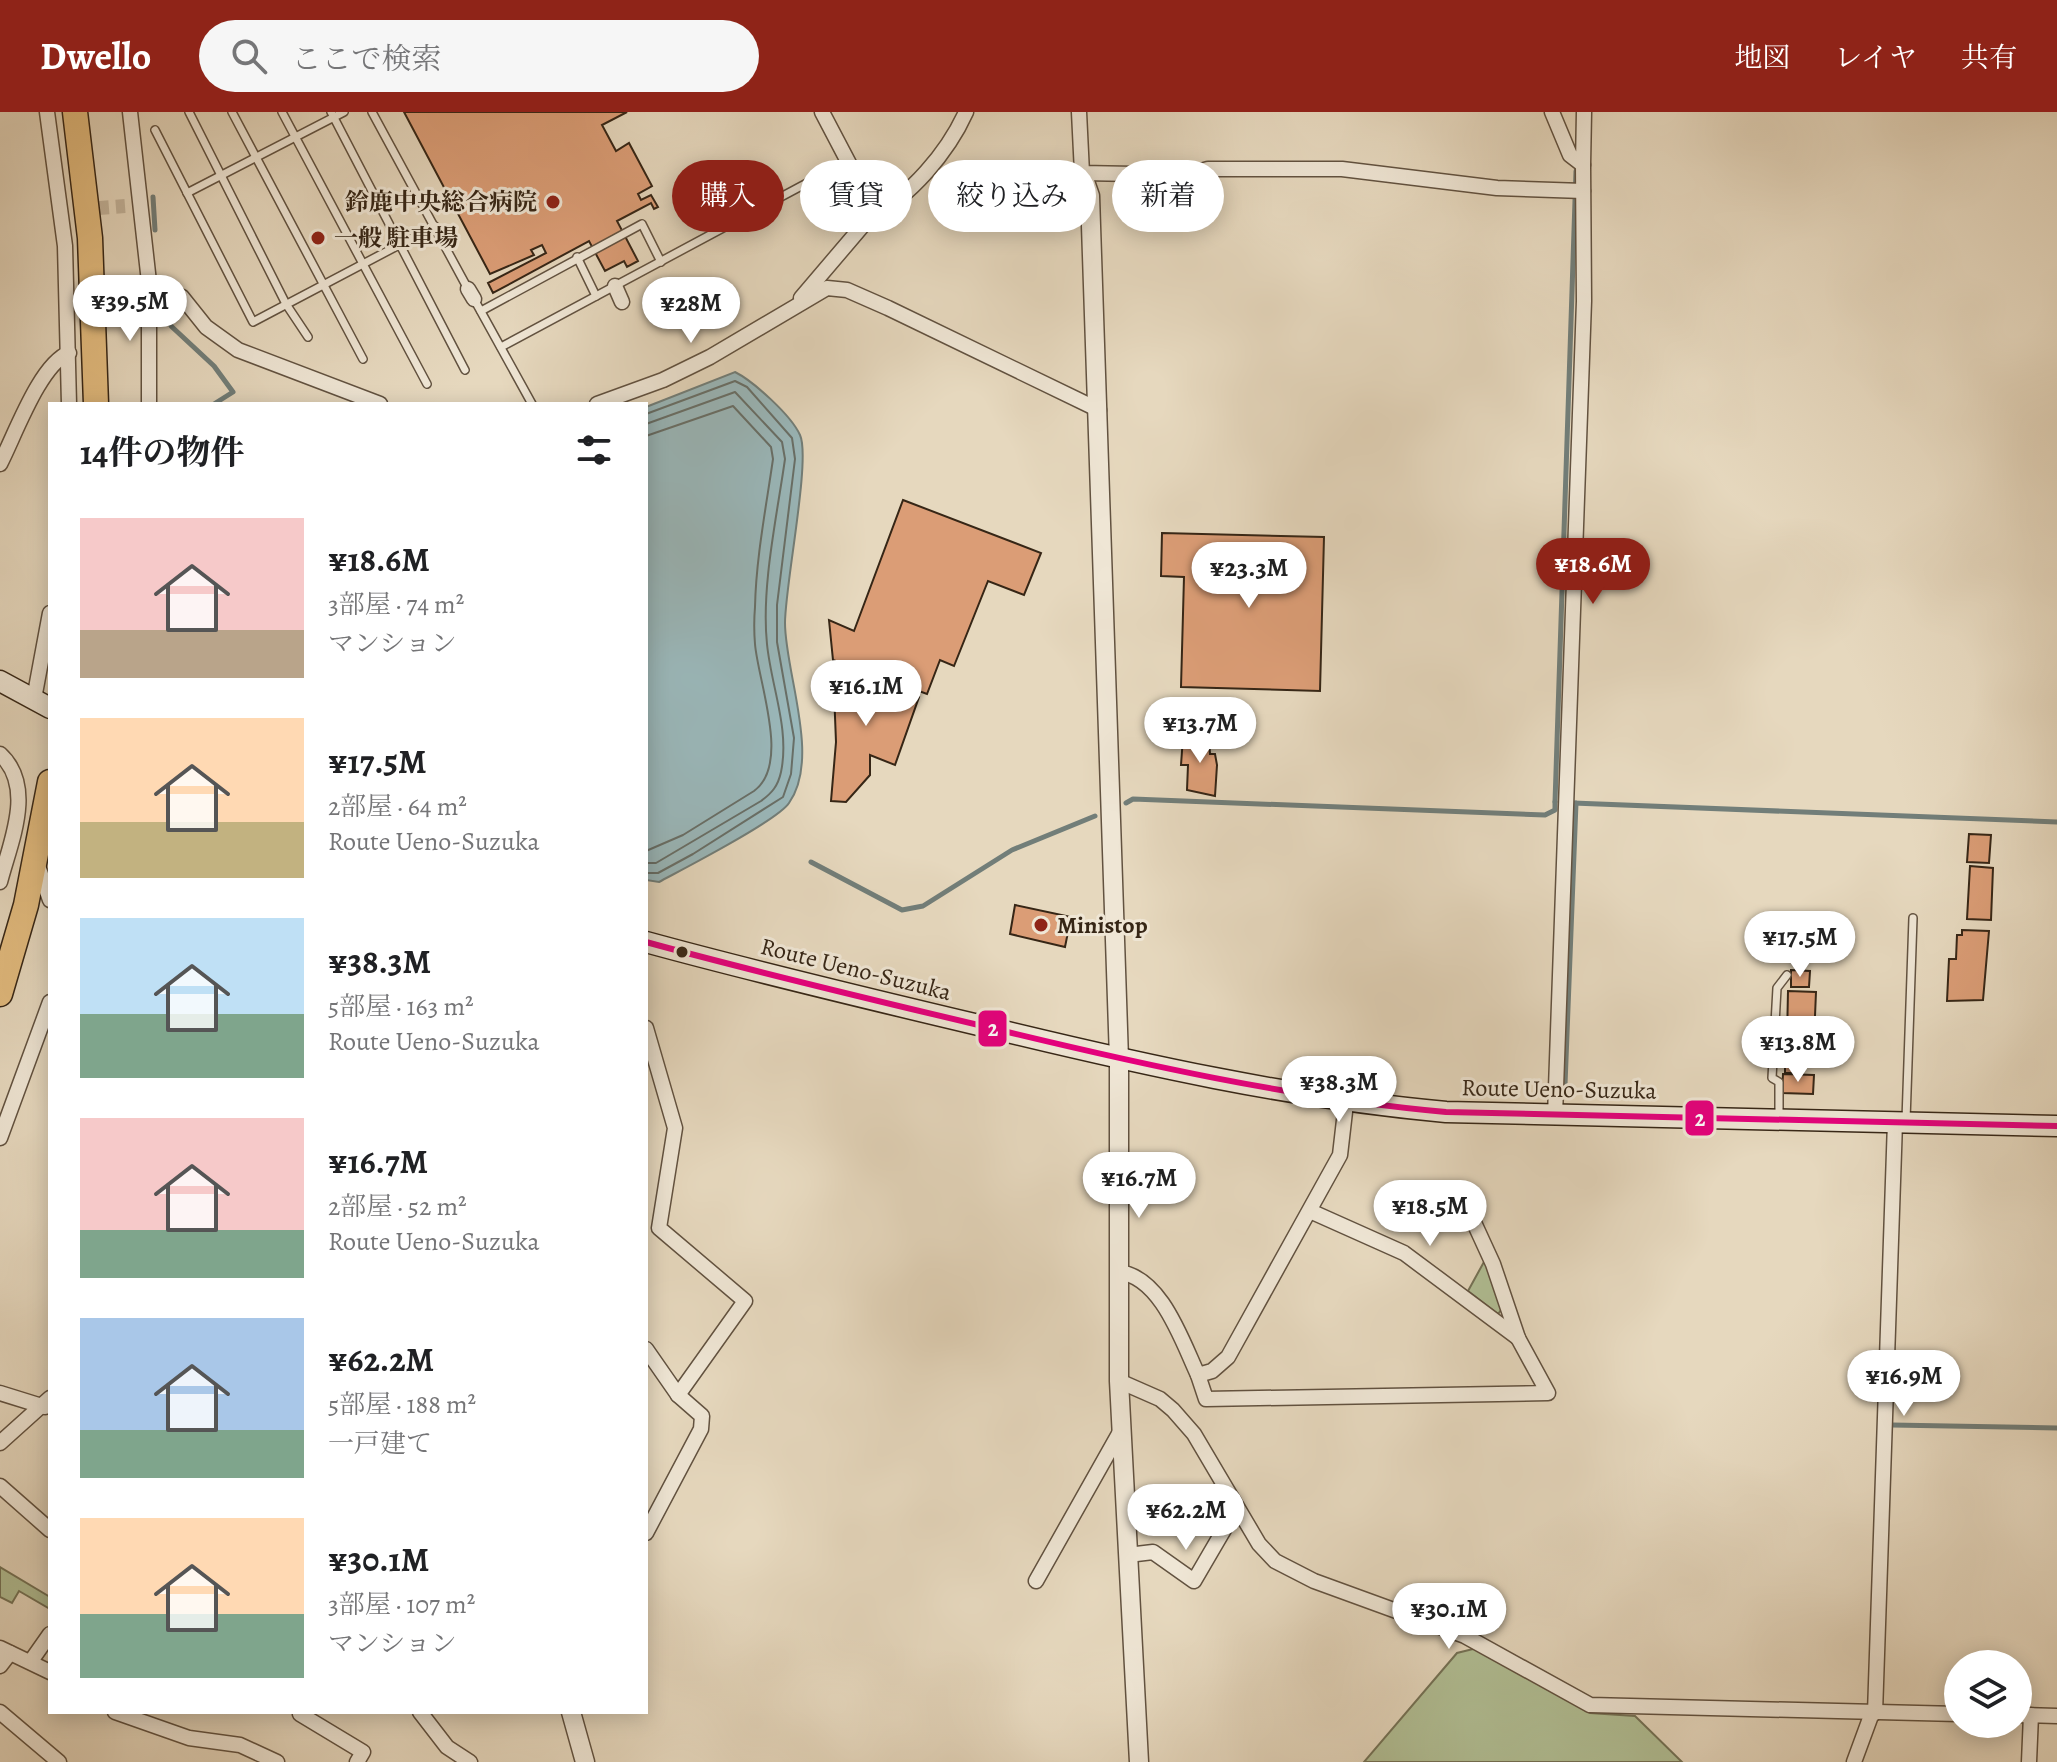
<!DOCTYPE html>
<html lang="ja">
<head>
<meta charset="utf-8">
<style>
  body { margin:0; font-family:Alegreya,"Noto Serif JP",serif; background:#f6f6f6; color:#202124; height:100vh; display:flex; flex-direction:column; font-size:30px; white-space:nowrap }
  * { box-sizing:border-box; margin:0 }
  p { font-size:26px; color:#757577 }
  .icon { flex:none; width:44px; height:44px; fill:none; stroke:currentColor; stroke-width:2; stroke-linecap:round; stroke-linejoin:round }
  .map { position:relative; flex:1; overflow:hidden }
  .side { position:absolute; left:48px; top:290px; width:600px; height:1312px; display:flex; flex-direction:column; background:#fff; border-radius:0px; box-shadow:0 4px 20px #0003 }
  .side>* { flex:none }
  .guide { position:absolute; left:672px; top:48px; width:760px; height:72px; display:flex; gap:16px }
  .fabs { position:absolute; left:1944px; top:1538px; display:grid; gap:16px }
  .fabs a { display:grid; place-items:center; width:88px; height:88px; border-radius:50%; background:#fff; box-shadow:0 4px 20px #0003; font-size:40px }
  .price { position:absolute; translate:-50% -68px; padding:0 18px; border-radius:28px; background:#fff; color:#222; font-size:26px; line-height:52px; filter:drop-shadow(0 2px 4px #0008) }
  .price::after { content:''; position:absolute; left:50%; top:48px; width:24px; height:18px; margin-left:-12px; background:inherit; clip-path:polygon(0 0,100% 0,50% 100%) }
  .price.selected { background:#8f2418; color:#fff }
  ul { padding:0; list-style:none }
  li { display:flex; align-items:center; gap:24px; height:200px; padding:0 32px }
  li span { display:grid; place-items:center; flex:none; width:224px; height:160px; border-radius:0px; color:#555 }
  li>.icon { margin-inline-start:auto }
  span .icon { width:96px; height:96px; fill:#fffc; stroke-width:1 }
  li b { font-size:34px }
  h2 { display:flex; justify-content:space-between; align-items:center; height:96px; padding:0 32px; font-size:34px }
  .tag { padding:0 28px; border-radius:36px; background:#fff; box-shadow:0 4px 20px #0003; font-size:28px; line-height:72px }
  .tag.selected { background:#8f2418; color:#fff }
  header { display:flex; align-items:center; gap:48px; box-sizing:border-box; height:112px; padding:0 40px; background:#8f2418; color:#fff }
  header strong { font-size:38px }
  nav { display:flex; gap:44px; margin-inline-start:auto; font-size:28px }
  .search { width:560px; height:72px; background:#f6f6f6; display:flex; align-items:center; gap:20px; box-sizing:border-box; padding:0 28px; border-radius:44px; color:#757577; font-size:30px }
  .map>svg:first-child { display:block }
</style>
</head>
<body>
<header>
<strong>Dwello</strong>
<div class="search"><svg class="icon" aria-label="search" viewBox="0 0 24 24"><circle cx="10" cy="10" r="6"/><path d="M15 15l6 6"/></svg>ここで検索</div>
<nav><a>地図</a><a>レイヤ</a><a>共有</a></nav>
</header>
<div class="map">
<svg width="2057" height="1650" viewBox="0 0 2057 1650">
  <rect width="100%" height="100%" fill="#e6d8be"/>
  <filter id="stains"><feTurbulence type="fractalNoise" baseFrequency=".0025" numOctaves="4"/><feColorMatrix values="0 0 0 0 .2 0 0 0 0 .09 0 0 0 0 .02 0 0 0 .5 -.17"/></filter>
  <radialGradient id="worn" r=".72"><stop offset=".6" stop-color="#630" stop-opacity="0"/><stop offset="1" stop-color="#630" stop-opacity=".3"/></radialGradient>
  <g fill="#b1bf95" stroke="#747256" stroke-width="2">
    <path d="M1485,1148l19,46 -6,8 -30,-23z"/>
    <path d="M0,1455l50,30v12l-31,-18 -7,12 -12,-6z"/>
    <path d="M1477,1536l113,65 45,3 47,46h-318l93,-109z"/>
  </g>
  <path fill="#9ab8bb" stroke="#727e79" stroke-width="2" d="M735,260c18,9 56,43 65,63 11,24 -15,150 -15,188 0,50 36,135 4,180 -12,18 -106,66 -130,79l-13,-2v-473z"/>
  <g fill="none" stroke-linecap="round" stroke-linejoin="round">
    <g stroke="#686f68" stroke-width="2">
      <path d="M646,302l89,-33 12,6 45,51 3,21 -18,146v37l17,96 -3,36 -8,23 -90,57 -35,19h-12"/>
      <path d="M646,312l89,-32 47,50 3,17c-8,57 -24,128 -18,185 4,42 23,85 14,128 -3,14 -9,21 -20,29l-105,62h-10"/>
      <path d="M646,324l87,-30 38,41 2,12c-7,49 -17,99 -18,148 -1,12 -1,25 0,37 3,38 36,120 -1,147l-71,44 -37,16"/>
    </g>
    <g stroke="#727e79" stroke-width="5">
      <path d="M153,85l2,33"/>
      <path d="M171,214l43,40 19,26 -19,12"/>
      <path d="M1555,690l21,-631"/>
      <path d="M1126,691l7,-4 412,16 10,-5v-8"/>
      <path d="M1573,691l484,19"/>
      <path d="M811,750l91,48 21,-4 89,-56 83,-34"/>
      <path d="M1565,973l11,-282"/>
      <path d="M1892,1313l165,3"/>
    </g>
  </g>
  <g fill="#db9d76" stroke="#362616" stroke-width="2">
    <path d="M404,0h223l-25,13 14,26 13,-8 23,43 -14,8 3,6 10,-5 7,12 -4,2 -3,-6 -34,18 21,40 -11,6 -3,-6 -19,10 -16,-30 -96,52 -5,-10 58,-30 -4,-8 -11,5 3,5 -44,19z"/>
    <path d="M903,388l138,53 -17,42 -36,-14 -34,85 -14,-6 -13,34 -94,-34 -4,-40 25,11z"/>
    <path d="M1162,421l162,4 -4,154 -139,-4 3,-110 -23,-1z"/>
    <path d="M833,553l86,32 -24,68 -25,-10v20l-24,27 -15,-1 5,-59z"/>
    <path d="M1183,625l26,1 1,16h5l2,11 -2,31 -28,-6 1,-25h-7z"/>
    <path d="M1969,722l22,1 -2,28 -22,-1z"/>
    <path d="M1970,754l23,2 -2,52 -24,-1z"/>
    <path d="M1015,793l56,12 -6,30 -55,-13z"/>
    <path d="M1962,818l27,1 -6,69 -36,1 2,-42h7l1,-24h5z"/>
    <path d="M1791,858l19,1 -1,16h-18z"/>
    <path d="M1788,879l28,1 -2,48 -27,-1z"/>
    <path d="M1785,951l17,1 -1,9h-16z"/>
    <path d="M1783,962l31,1 -1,19 -31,-1z"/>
  </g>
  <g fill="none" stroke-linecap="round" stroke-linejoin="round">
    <path stroke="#c3b49c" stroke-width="14" stroke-dasharray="14 7" stroke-linecap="butt" d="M74,98l51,-4"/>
    <g stroke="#625240" stroke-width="10">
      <g id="service">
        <path d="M189,0l97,192 22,33"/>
        <path d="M232,0l131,247"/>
        <path d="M282,0l145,272"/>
        <path d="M331,0l134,258"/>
        <path d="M372,0l96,177"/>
        <path d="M155,18l98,192 182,-96"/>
        <path d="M187,81l157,-81"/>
        <path d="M577,145l19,39"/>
        <path d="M474,187l58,105"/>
        <path d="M481,199l161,-87 19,38"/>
        <path d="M501,235l347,-186"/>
        <path d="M1779,1005v-35l-7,-4 5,-90 10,-13"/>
        <path d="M1906,1008l7,-202"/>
      </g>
    </g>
    <g stroke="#625240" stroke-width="17">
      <g id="minor">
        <path d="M47,0l18,134 4,158"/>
        <path d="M130,0l19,170 33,15 24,30 32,23 142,54"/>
        <path d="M1079,0l3,61 105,2 21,-6h134l155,19 86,3"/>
        <path d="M1552,0l18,43 13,10 1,136 -29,815"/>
        <path d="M1583,53l1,-53"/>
        <path d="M870,105c40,-20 78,-65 96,-105"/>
        <path d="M615,174l7,16"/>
        <path d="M468,177l6,10"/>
        <path d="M801,186l69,-81 -6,-25 -42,-80"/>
        <path d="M149,292v-122"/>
        <path d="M597,292l66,-24 47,-23 117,-69 20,2 41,18 211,102"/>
        <path d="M0,352c15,-29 40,-100 69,-111"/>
        <path d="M34,587l16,-86"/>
        <path d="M0,642c36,33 10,89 0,128"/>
        <path d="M37,751l13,37"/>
        <path d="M646,916l29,100 -16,100 86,73 -67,94"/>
        <path d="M1346,991l-6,52 -112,202 -16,14 -14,4 8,24 342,-6 -30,-55 -25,-74 -22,-48"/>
        <path d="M0,1026l50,-136"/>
        <path d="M1310,1099l94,42 114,85"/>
        <path d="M1118,1160c43,4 64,69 80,103"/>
        <path d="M646,1237l32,46 24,21 -1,13 -55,104"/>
        <path d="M1119,1269l41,18 13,11 21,24 65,110 16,17 39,20 151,55 125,69 368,9"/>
        <path d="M0,1281l45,14"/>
        <path d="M0,1331l50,-45"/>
        <path d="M0,1374l50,44"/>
        <path d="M1128,1443l25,-3 41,29 42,-72"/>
        <path d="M1036,1469l84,-149"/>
        <path d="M0,1536l50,24"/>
        <path d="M31,1549l19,-27"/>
        <path d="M0,1554l10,-13"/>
        <path d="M0,1600l59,50"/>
        <path d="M115,1600l74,26 51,7 37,17"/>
        <path d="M420,1600l27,35 23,15"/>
        <path d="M1875,1601l20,-591"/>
        <path d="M300,1602l63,38 -6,10"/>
        <path d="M2018,1603l39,1"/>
        <path d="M1854,1650l18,-49"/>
        <path d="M2029,1650l2,-47"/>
      </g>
    </g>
    <g stroke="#625240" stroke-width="21">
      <g id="tertiary">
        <path d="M1082,61l8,23 29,863v322l20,381"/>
        <path d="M571,1600l14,50"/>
      </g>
    </g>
    <g stroke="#362616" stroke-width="23">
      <g id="secondary">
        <path d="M0,569l50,27"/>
        <path d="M646,830c113,31 227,58 341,85 152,37 304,71 459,85l611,14"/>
      </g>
    </g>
    <g stroke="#362616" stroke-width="27">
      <g id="trunk">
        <path d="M75,0l15,126 6,166"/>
        <path d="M0,882l26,-89 24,-123"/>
      </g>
    </g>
    <use href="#service" stroke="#efe6d5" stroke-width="7"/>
    <use href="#minor" stroke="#efe6d5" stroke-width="14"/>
    <use href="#tertiary" stroke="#efe6d5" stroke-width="18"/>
    <use href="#secondary" stroke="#efe6d5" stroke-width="20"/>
    <use href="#trunk" stroke="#e3bc7f" stroke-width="24"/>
    <g stroke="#efe6d5" stroke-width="12">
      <path id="bus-1" d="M646,830c113,31 227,58 341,85 152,37 304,71 459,85l611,14"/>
    </g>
    <use href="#bus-1" stroke="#e5007d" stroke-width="6"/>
  </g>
  <g fill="#8f2418" stroke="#efe6d5" stroke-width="3">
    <circle cx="553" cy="90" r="8"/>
    <circle cx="318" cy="126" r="8"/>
    <circle cx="1041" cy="813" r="8"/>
  </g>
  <circle fill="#362616" stroke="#efe6d5" stroke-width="3" cx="682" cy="840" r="7"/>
  <g text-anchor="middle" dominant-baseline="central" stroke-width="6" stroke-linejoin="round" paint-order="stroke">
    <g font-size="24" font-weight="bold" fill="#362616" stroke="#efe6d5" text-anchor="start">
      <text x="537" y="90" text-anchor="end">鈴鹿中央総合病院</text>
      <text x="334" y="126">一般 駐車場</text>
      <text x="1057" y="813">Ministop</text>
    </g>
    <g font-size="24" fill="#362616" stroke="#efe6d5">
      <text transform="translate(856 857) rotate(14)">Route Ueno-Suzuka</text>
      <text transform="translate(1559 977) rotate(1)">Route Ueno-Suzuka</text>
    </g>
  </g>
  <g stroke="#efe6d5" stroke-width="3">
    <rect x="977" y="897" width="31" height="39" rx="8" fill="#e5007d"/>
    <rect x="1684" y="987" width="31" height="38" rx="8" fill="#e5007d"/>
  </g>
  <g font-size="22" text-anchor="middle" font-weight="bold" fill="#fff">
    <text x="993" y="924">2</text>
    <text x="1700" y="1014">2</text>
  </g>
  <rect width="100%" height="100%" filter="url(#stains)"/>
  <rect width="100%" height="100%" fill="url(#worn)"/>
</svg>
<div class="fabs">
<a><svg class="icon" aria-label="layers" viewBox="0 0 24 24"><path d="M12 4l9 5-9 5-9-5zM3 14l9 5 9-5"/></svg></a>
</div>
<b class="price" style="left:130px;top:231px">¥39.5M</b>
<b class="price" style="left:691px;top:233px">¥28M</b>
<b class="price selected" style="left:1593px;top:494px">¥18.6M</b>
<b class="price" style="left:1249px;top:498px">¥23.3M</b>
<b class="price" style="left:866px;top:616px">¥16.1M</b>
<b class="price" style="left:1200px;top:653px">¥13.7M</b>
<b class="price" style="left:1800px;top:867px">¥17.5M</b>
<b class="price" style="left:1798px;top:972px">¥13.8M</b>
<b class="price" style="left:1339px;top:1012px">¥38.3M</b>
<b class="price" style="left:1139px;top:1108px">¥16.7M</b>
<b class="price" style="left:1430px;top:1136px">¥18.5M</b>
<b class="price" style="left:1904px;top:1306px">¥16.9M</b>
<b class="price" style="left:1186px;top:1440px">¥62.2M</b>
<b class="price" style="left:1449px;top:1539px">¥30.1M</b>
<div class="guide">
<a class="tag selected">購入</a>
<a class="tag">賃貸</a>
<a class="tag">絞り込み</a>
<a class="tag">新着</a>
</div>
<section class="side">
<h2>14件の物件<svg class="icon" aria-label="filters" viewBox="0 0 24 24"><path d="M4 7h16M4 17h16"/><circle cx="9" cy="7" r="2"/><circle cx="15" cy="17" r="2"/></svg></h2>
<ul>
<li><span style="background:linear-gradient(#f6c9c9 70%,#b9a48a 0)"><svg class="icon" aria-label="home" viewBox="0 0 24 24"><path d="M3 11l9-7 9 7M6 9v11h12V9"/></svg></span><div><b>¥18.6M</b><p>3部屋 · 74 m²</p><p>マンション</p></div></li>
<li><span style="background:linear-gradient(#ffd9b3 65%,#c2b280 0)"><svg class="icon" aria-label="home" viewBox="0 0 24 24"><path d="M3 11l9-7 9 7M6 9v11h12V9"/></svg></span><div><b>¥17.5M</b><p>2部屋 · 64 m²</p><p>Route Ueno-Suzuka</p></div></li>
<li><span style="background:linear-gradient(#bfe0f5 60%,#7fa58c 0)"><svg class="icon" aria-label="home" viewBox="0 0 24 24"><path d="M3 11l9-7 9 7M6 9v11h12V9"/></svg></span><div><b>¥38.3M</b><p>5部屋 · 163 m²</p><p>Route Ueno-Suzuka</p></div></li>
<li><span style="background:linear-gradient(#f6c9c9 70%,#7fa58c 0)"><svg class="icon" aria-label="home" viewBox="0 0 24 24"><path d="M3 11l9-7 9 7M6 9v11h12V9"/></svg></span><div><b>¥16.7M</b><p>2部屋 · 52 m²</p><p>Route Ueno-Suzuka</p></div></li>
<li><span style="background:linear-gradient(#a9c7e8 70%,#7fa58c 0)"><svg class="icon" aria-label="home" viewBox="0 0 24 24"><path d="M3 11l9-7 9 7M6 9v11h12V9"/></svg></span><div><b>¥62.2M</b><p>5部屋 · 188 m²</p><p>一戸建て</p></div></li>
<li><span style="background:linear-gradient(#ffd9b3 60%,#7fa58c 0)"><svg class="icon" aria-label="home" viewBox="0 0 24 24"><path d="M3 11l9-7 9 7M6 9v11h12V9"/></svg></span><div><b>¥30.1M</b><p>3部屋 · 107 m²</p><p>マンション</p></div></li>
</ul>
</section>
</div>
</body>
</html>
